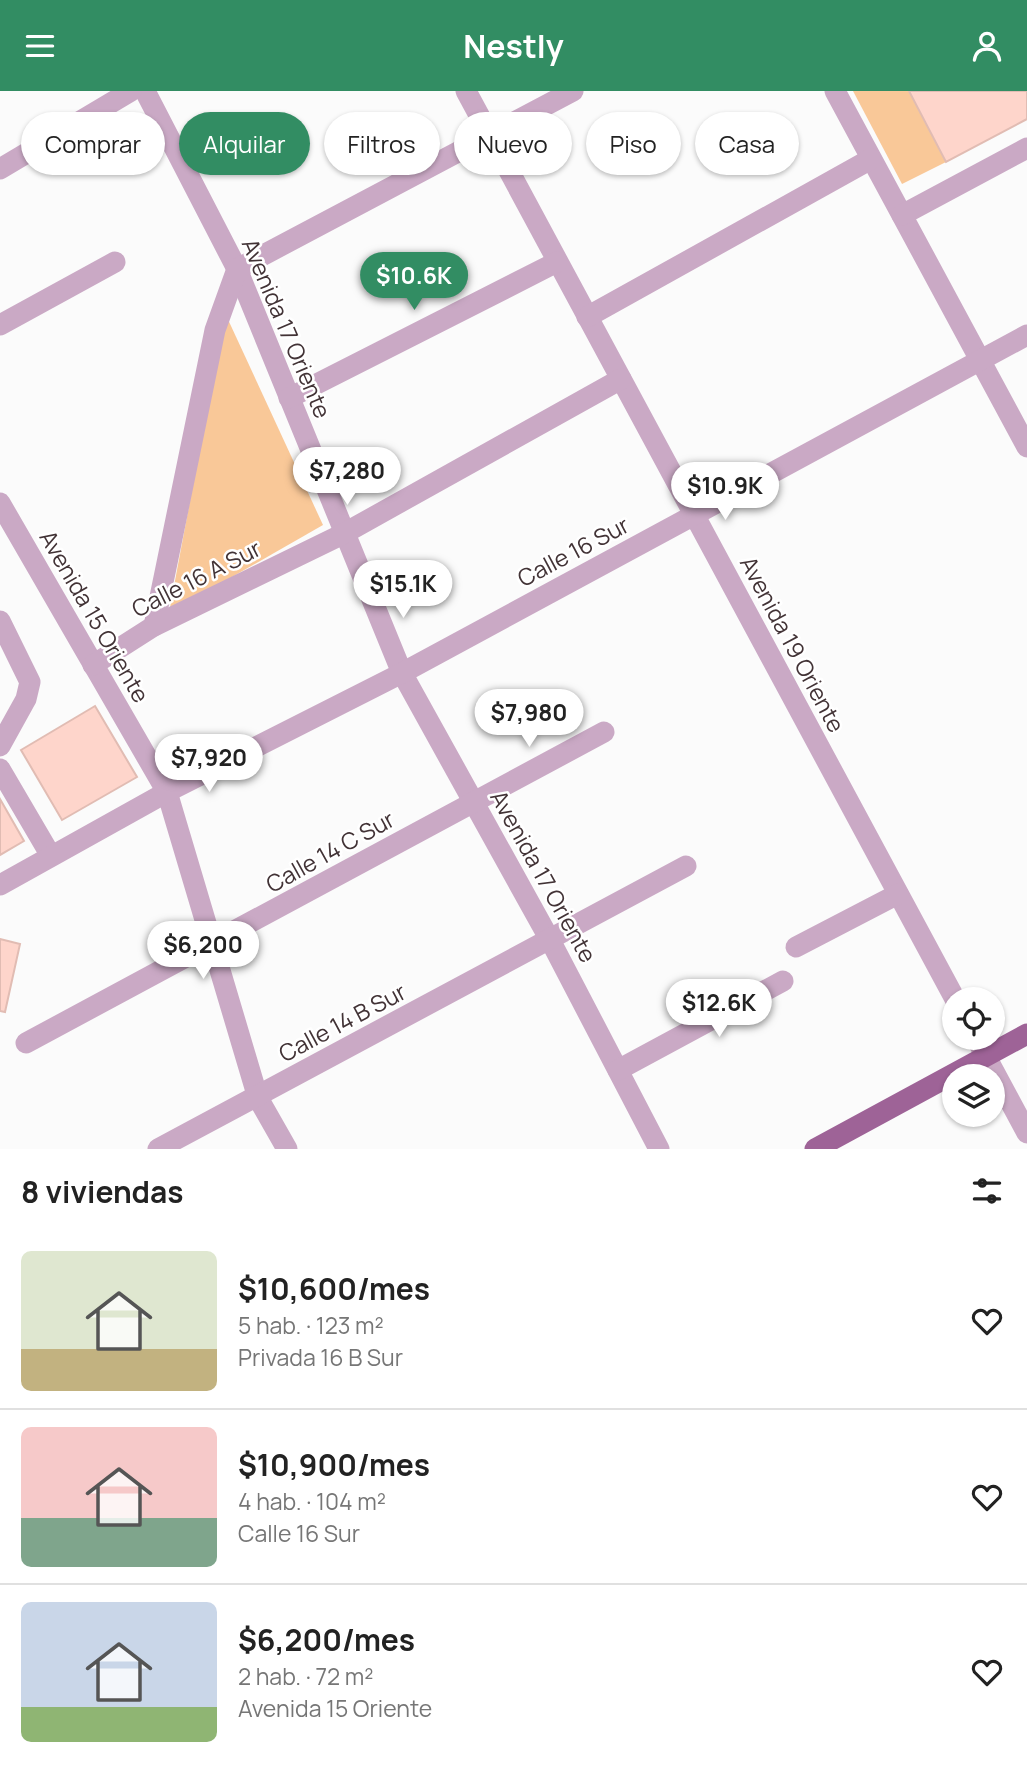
<!DOCTYPE html>
<html lang="es">
<head>
<meta charset="utf-8">
<style>
  body { margin:0; font-family:Manrope,sans-serif; background:#f2f2f2; color:#222; height:100vh; display:flex; flex-direction:column; font-size:26px; white-space:nowrap }
  * { box-sizing:border-box; margin:0 }
  p { font-size:23px; color:#767676 }
  .icon { flex:none; width:38px; height:38px; fill:none; stroke:currentColor; stroke-width:2; stroke-linecap:round; stroke-linejoin:round }
  .map { position:relative; height:1058px; overflow:hidden }
  .details { display:flex; flex-direction:column; background:#fff; flex:1 }
  .details>* { flex:none }
  .guide { position:absolute; left:21px; top:21px; width:985px; height:63px; display:flex; gap:14px }
  .buttons { position:absolute; left:942px; top:896px; display:grid; gap:14px }
  .buttons a { display:grid; place-items:center; width:63px; height:63px; border-radius:50%; background:#fff; box-shadow:0 2px 5px #0004; font-size:35px }
  .price { position:absolute; translate:-50% -60px; padding:0 16px; border-radius:24px; background:#fff; color:#222; font-size:23px; line-height:46px; filter:drop-shadow(0 2px 4px #0008) }
  .price::after { content:''; position:absolute; left:50%; top:42px; width:21px; height:16px; margin-left:-10px; background:inherit; clip-path:polygon(0 0,100% 0,50% 100%) }
  .price.active { background:#328d63; color:#fff }
  ul { padding:0; list-style:none }
  li { display:flex; align-items:center; gap:21px; height:175px; padding:0 21px }
  li+li { border-top:2px solid #e0e0e0 }
  li span { display:grid; place-items:center; flex:none; width:196px; height:140px; border-radius:10px; color:#555 }
  li>.icon { margin-inline-start:auto }
  span .icon { width:84px; height:84px; fill:#fffc; stroke-width:1 }
  li b { font-size:30px }
  h2 { display:flex; justify-content:space-between; align-items:center; height:84px; padding:0 21px; font-size:30px }
  .tag { padding:0 24px; border-radius:32px; background:#fff; box-shadow:0 2px 5px #0004; font-size:24px; line-height:63px }
  .tag.active { background:#328d63; color:#fff }
  header { display:flex; justify-content:space-between; align-items:center; height:91px; padding:0 21px; background:#328d63; color:#fff; font-size:32px; font-weight:700 }
  .map>svg:first-child { display:block }
</style>
</head>
<body>
<header><svg class="icon" aria-label="menu" viewBox="0 0 24 24"><path d="M4 6h16M4 12h16M4 18h16"/></svg>Nestly<svg class="icon" aria-label="person" viewBox="0 0 24 24"><circle cx="12" cy="8" r="4"/><path d="M4 21q1-7 8-7t8 7"/></svg></header>
<div class="map">
<svg width="1027" height="1058" viewBox="0 0 1027 1058">
  <rect width="100%" height="100%" fill="#fbfbfb"/>
  <g fill="#f9c898">
    <path d="M853,0h56l37,71 -44,22z"/>
    <path d="M225,222l98,212 -154,88z"/>
  </g>
  <g fill="#fed5cb" stroke="#e1bcb3" stroke-width="2">
    <path d="M909,0h118v28l-81,43z"/>
    <path d="M95,615l42,71 -75,43 -41,-70z"/>
    <path d="M0,708l24,42 -24,14z"/>
    <path d="M0,848l20,5 -15,68 -5,-1z"/>
  </g>
  <g fill="none" stroke-linecap="round" stroke-linejoin="round">
    <g stroke="#caa9c5" stroke-width="21">
      <path d="M145,0l92,178 165,404 148,267 109,209"/>
      <path d="M466,0l489,908"/>
      <path d="M835,0l192,356"/>
      <path d="M0,78l131,-78"/>
      <path d="M902,124l125,-67"/>
      <path d="M587,226l284,-158"/>
      <path d="M0,234l115,-63"/>
      <path d="M289,307l268,-136"/>
      <path d="M0,412l167,289 91,306 29,51"/>
      <path d="M0,530l30,61 -4,17 -26,47"/>
      <path d="M154,535l61,-296 22,-61 336,-178"/>
      <path d="M93,574l61,-39 189,-92 278,-155"/>
      <path d="M0,678l51,87"/>
      <path d="M0,794l167,-93 235,-119 625,-338"/>
      <path d="M796,856l102,-53"/>
      <path d="M976,947l51,95"/>
      <path d="M26,952l578,-311"/>
      <path d="M618,979l165,-89"/>
      <path d="M158,1058l528,-283"/>
    </g>
    <path stroke="#9e6397" stroke-width="21" d="M815,1058l212,-115"/>
  </g>
  <g text-anchor="middle" dominant-baseline="central" stroke-width="5" stroke-linejoin="round" paint-order="stroke">
    <g font-size="23" fill="#423336" stroke="#fff">
      <text transform="translate(287 237) rotate(67)">Avenida 17 Oriente</text>
      <text transform="translate(573 460) rotate(-28)">Calle 16 Sur</text>
      <text transform="translate(196 487) rotate(-27)">Calle 16 A Sur</text>
      <text transform="translate(95 525) rotate(60)">Avenida 15 Oriente</text>
      <text transform="translate(793 553) rotate(62)">Avenida 19 Oriente</text>
      <text transform="translate(330 760) rotate(-29)">Calle 14 C Sur</text>
      <text transform="translate(544 785) rotate(61)">Avenida 17 Oriente</text>
      <text transform="translate(342 931) rotate(-28)">Calle 14 B Sur</text>
    </g>
  </g>
</svg>
<div class="buttons">
<a><svg class="icon" aria-label="locate" viewBox="0 0 24 24"><circle cx="12" cy="12" r="6"/><path d="M12 2v4M12 18v4M2 12h4M18 12h4"/></svg></a>
<a><svg class="icon" aria-label="layers" viewBox="0 0 24 24"><path d="M12 4l9 5-9 5-9-5zM3 14l9 5 9-5"/></svg></a>
</div>
<b class="price active" style="left:414px;top:221px">$10.6K</b>
<b class="price" style="left:347px;top:416px">$7,280</b>
<b class="price" style="left:725px;top:431px">$10.9K</b>
<b class="price" style="left:403px;top:529px">$15.1K</b>
<b class="price" style="left:529px;top:658px">$7,980</b>
<b class="price" style="left:209px;top:703px">$7,920</b>
<b class="price" style="left:203px;top:890px">$6,200</b>
<b class="price" style="left:719px;top:948px">$12.6K</b>
<div class="guide">
<a class="tag">Comprar</a>
<a class="tag active">Alquilar</a>
<a class="tag">Filtros</a>
<a class="tag">Nuevo</a>
<a class="tag">Piso</a>
<a class="tag">Casa</a>
</div>
</div>
<section class="details">
<h2>8 viviendas<svg class="icon" aria-label="filters" viewBox="0 0 24 24"><path d="M4 7h16M4 17h16"/><circle cx="9" cy="7" r="2"/><circle cx="15" cy="17" r="2"/></svg></h2>
<ul>
<li><span style="background:linear-gradient(#dfe7d0 70%,#c2b280 0)"><svg class="icon" aria-label="home" viewBox="0 0 24 24"><path d="M3 11l9-7 9 7M6 9v11h12V9"/></svg></span><div><b>$10,600/mes</b><p>5 hab. · 123 m²</p><p>Privada 16 B Sur</p></div><svg class="icon" aria-label="heart" viewBox="0 0 24 24"><path d="M12 20l-8-8c-3-5 5-10 8-4 3-6 11-1 8 4z"/></svg></li>
<li><span style="background:linear-gradient(#f6c9c9 65%,#7fa58c 0)"><svg class="icon" aria-label="home" viewBox="0 0 24 24"><path d="M3 11l9-7 9 7M6 9v11h12V9"/></svg></span><div><b>$10,900/mes</b><p>4 hab. · 104 m²</p><p>Calle 16 Sur</p></div><svg class="icon" aria-label="heart" viewBox="0 0 24 24"><path d="M12 20l-8-8c-3-5 5-10 8-4 3-6 11-1 8 4z"/></svg></li>
<li><span style="background:linear-gradient(#c9d6e8 75%,#8fb573 0)"><svg class="icon" aria-label="home" viewBox="0 0 24 24"><path d="M3 11l9-7 9 7M6 9v11h12V9"/></svg></span><div><b>$6,200/mes</b><p>2 hab. · 72 m²</p><p>Avenida 15 Oriente</p></div><svg class="icon" aria-label="heart" viewBox="0 0 24 24"><path d="M12 20l-8-8c-3-5 5-10 8-4 3-6 11-1 8 4z"/></svg></li>
</ul>
</section>
</body>
</html>
